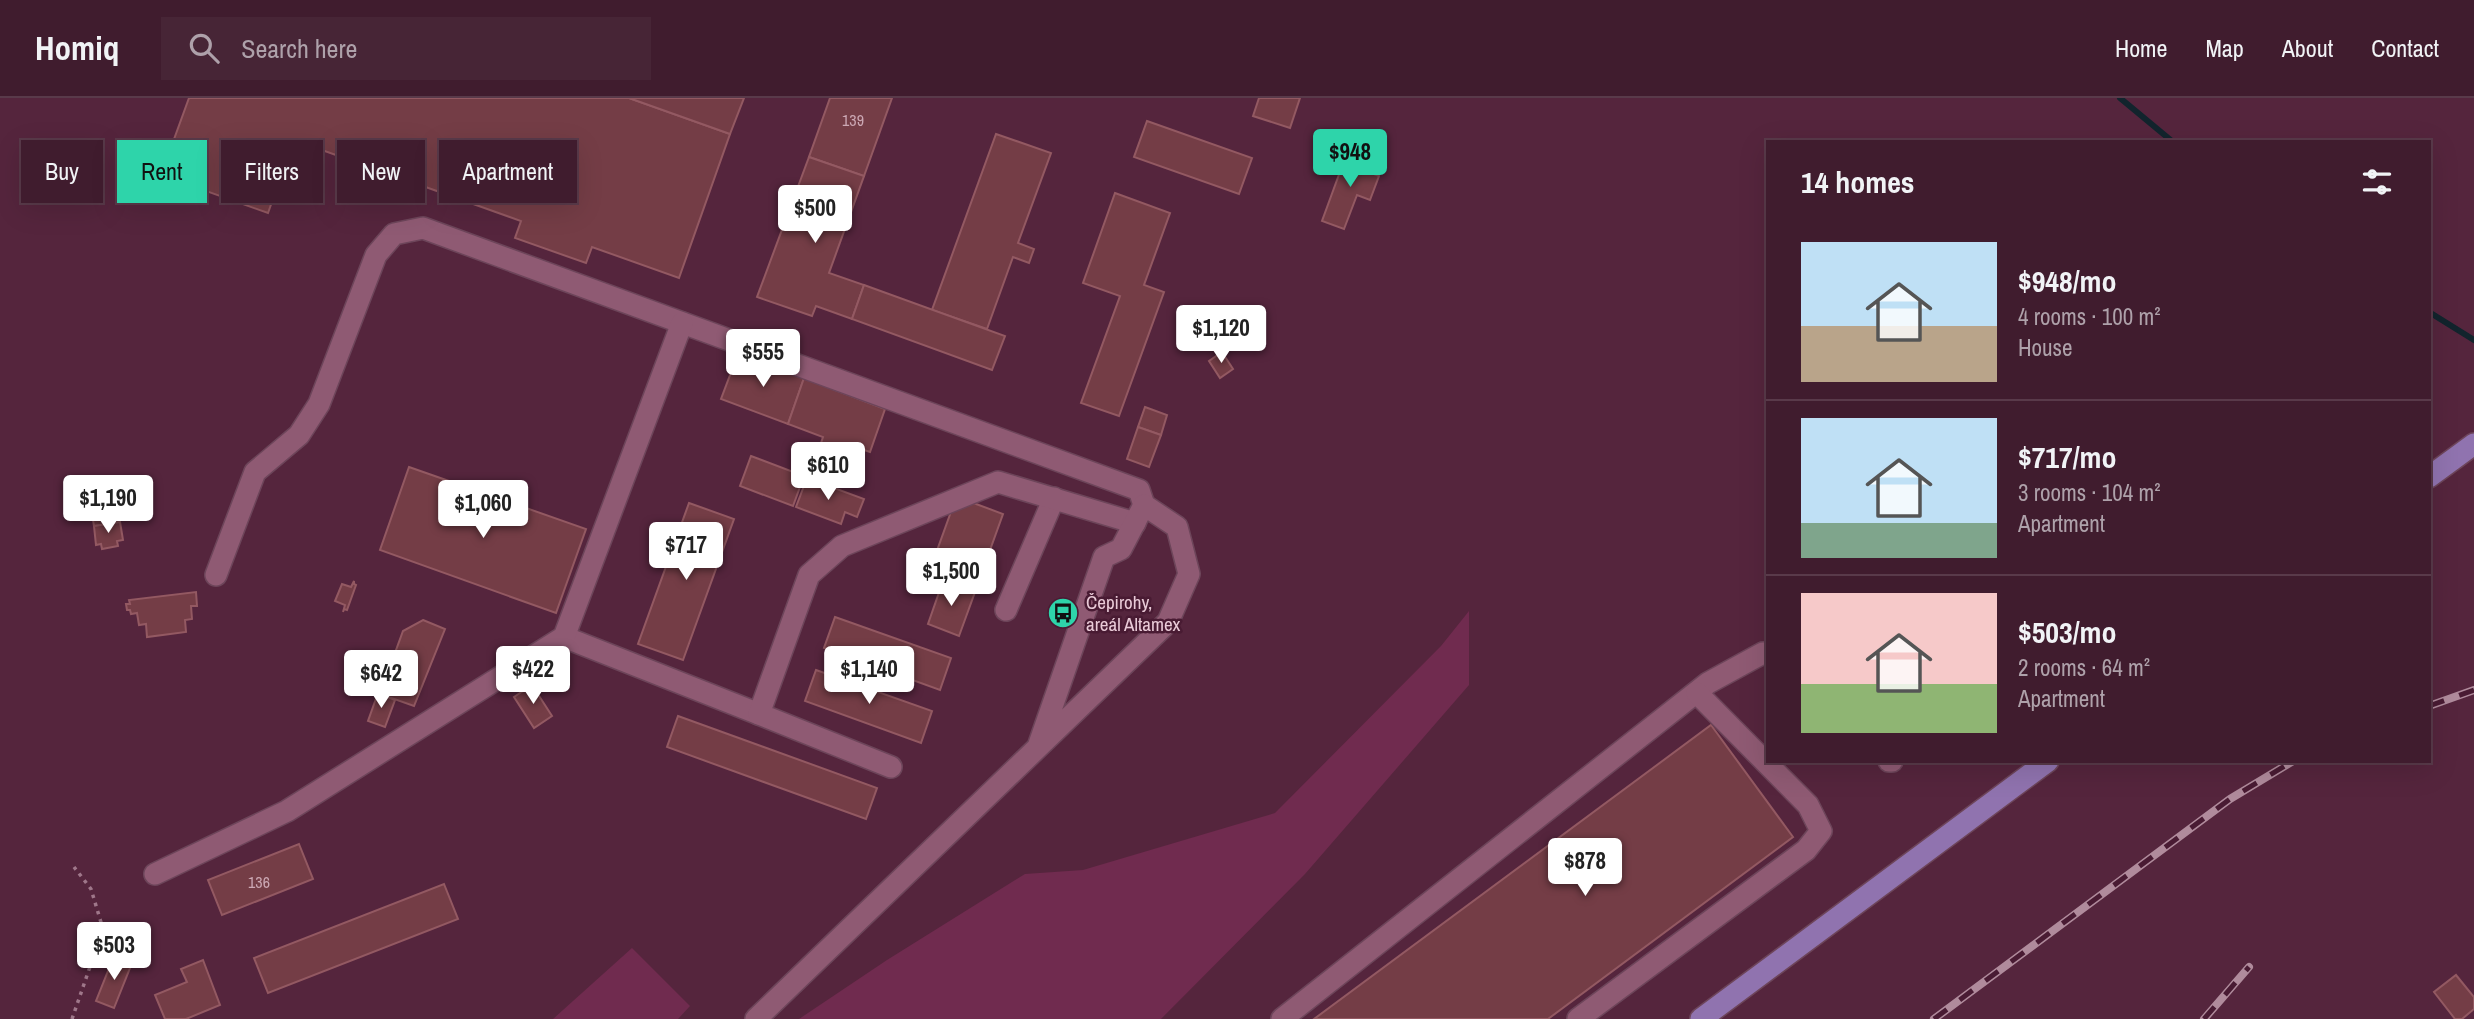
<!DOCTYPE html>
<html lang="en">
<head>
<meta charset="utf-8">
<style>
  body { margin:0; font-family:"Archivo Narrow",sans-serif; background:#472536; color:#f1f3f6; height:100vh; display:flex; flex-direction:column; font-size:26px; white-space:nowrap }
  * { box-sizing:border-box; margin:0 }
  p { font-size:23px; color:#aea1aa }
  .icon { flex:none; width:38px; height:38px; fill:none; stroke:currentColor; stroke-width:2; stroke-linecap:round; stroke-linejoin:round }
  .map { position:relative; flex:1; overflow:hidden }
  .details { position:absolute; left:1766px; top:42px; width:665px; height:623px; display:flex; flex-direction:column; background:#401c2e; border-radius:0px; box-shadow:0 7px 28px #0002,0 0 0 2px #593a4a }
  .details>* { flex:none }
  .hud { position:absolute; left:21px; top:42px; width:665px; height:63px; display:flex; gap:14px }
  .price { position:absolute; translate:-50% -60px; padding:0 16px; border-radius:7px; background:#fff; color:#222; font-size:23px; line-height:46px; filter:drop-shadow(0 2px 4px #0008) }
  .price::after { content:''; position:absolute; left:50%; top:42px; width:21px; height:16px; margin-left:-10px; background:inherit; clip-path:polygon(0 0,100% 0,50% 100%) }
  .price.selected { background:#2ed4aa; color:#111 }
  ul { padding:0; list-style:none }
  li { display:flex; align-items:center; gap:21px; height:175px; padding:0 35px }
  li+li { border-top:2px solid #593a4a }
  li span { display:grid; place-items:center; flex:none; width:196px; height:140px; border-radius:0px; color:#555 }
  li>.icon { margin-inline-start:auto }
  span .icon { width:84px; height:84px; fill:#fffc; stroke-width:1 }
  li b { font-size:30px }
  h2 { display:flex; justify-content:space-between; align-items:center; height:84px; padding:0 35px; font-size:30px }
  .pill { padding:0 24px; border-radius:0px; background:#401c2e; box-shadow:0 7px 28px #0002,0 0 0 2px #593a4a; font-size:24px; line-height:63px }
  .pill.selected { background:#2ed4aa; color:#111 }
  header { display:flex; align-items:center; gap:42px; box-sizing:border-box; height:98px; padding:0 35px; background:#401c2e; border-bottom:2px solid #593a4a }
  header strong { font-size:33px }
  nav { display:flex; gap:38px; margin-inline-start:auto; font-size:24px }
  .search { width:490px; height:63px; background:#472536; display:flex; align-items:center; gap:18px; box-sizing:border-box; padding:0 24px; border-radius:0px; color:#aea1aa; font-size:26px }
  .map>svg:first-child { display:block }
</style>
</head>
<body>
<header>
<strong>Homiq</strong>
<div class="search"><svg class="icon" aria-label="search" viewBox="0 0 24 24"><circle cx="10" cy="10" r="6"/><path d="M15 15l6 6"/></svg>Search here</div>
<nav><a>Home</a><a>Map</a><a>About</a><a>Contact</a></nav>
</header>
<div class="map">
<svg width="2474" height="921" viewBox="0 0 2474 921">
  <rect width="100%" height="100%" fill="#55253d"/>
  <g fill="#702b4f">
    <path d="M1469,513v74l-164,189 -144,145h-362l88,-59 138,-86 58,-4 192,-57 166,-167z"/>
    <path d="M632,850l58,58 -12,13h-125z"/>
  </g>
  <g fill="none" stroke-linecap="round" stroke-linejoin="round">
    <g stroke="#12242d" stroke-width="6">
      <path d="M2120,0l53,44"/>
      <path d="M2429,214l45,28"/>
    </g>
  </g>
  <g fill="#743d46" stroke="#935962" stroke-width="2">
    <path d="M189,0h440l101,36 -51,144 -87,-31 -6,16 -71,-25 6,-17 -227,-81 -26,73 -107,-38z"/>
    <path d="M629,0h115l-14,36z"/>
    <path d="M830,0h62l-28,78 -55,-19z"/>
    <path d="M1259,0h41l-10,30 -37,-12z"/>
    <path d="M1147,23l105,37 -13,36 -105,-37z"/>
    <path d="M996,36l55,19 -33,90 16,6 -5,14 -16,-6 -26,72 -55,-19z"/>
    <path d="M1348,52l23,8 -5,13 13,5 -9,24 -13,-5 -13,34 -22,-8z"/>
    <path d="M809,59l55,19 -35,97 35,12 -12,34 -36,-13 -4,10 -55,-19z"/>
    <path d="M1115,95l55,20 -26,72 20,7 -45,124 -38,-13 39,-107 -37,-13z"/>
    <path d="M864,187l141,51 -13,34 -140,-51z"/>
    <path d="M1222,254l11,17 -13,9 -11,-17z"/>
    <path d="M738,256l66,24 -16,46 -67,-25z"/>
    <path d="M804,280l81,31 -15,43 -24,-8 -6,13 -21,-8 4,-12 -35,-13z"/>
    <path d="M1145,309l22,8 -6,20 -23,-8z"/>
    <path d="M1138,329l23,8 -12,32 -22,-8z"/>
    <path d="M751,358l53,20 -11,30 -53,-20z"/>
    <path d="M409,369l177,62 -30,84 -176,-63z"/>
    <path d="M807,380l57,21 -7,18 -12,-5 -4,12 -45,-17z"/>
    <path d="M968,403l35,13 -26,72 -47,-16 22,-61z"/>
    <path d="M689,405l45,16 -51,141 -45,-16z"/>
    <path d="M117,406l3,18 -26,4 -3,-18z"/>
    <path d="M120,424l3,18 -6,1 1,5 -16,3 -1,-5 -5,1 -2,-19z"/>
    <path d="M354,483v3l2,1 -9,25 -3,-1 -1,3 2,-7 -10,-4 7,-17 9,3z"/>
    <path d="M943,483l32,11 -16,44 -31,-12z"/>
    <path d="M196,494l1,14h-6l1,13 -7,1 1,12 -39,5 -1,-13 -7,1 -2,-12 -6,1 -1,-4h-3l-1,-6h4l-1,-4z"/>
    <path d="M835,519l116,41 -11,32 -116,-42z"/>
    <path d="M423,522l22,9 -31,77 -34,-12 23,-63z"/>
    <path d="M816,572l116,41 -11,32 -116,-42z"/>
    <path d="M532,587l20,31 -18,12 -20,-31z"/>
    <path d="M378,595l17,7 -10,27 -17,-6z"/>
    <path d="M678,618l199,72 -11,31 -199,-72z"/>
    <path d="M1711,627l82,112 -245,182h-234z"/>
    <path d="M299,746l14,35 -91,36 -14,-35z"/>
    <path d="M444,786l14,35 -190,74 -14,-35z"/>
    <path d="M114,858l18,7 -18,45 -18,-7z"/>
    <path d="M203,862l17,45 -34,14h-21l-10,-24 32,-13 -6,-13z"/>
    <path d="M2456,877l18,22v12l-12,10h-7l-21,-27z"/>
  </g>
  <g fill="none" stroke-linecap="round" stroke-linejoin="round">
    <g stroke="#6d455a" stroke-width="24">
      <g id="minor">
        <path d="M216,477l39,-103 44,-37 20,-31 57,-149 18,-21 29,-6 716,262 5,15"/>
        <path d="M1006,512l48,-112"/>
        <path d="M564,539l195,77"/>
        <path d="M1889,663h3"/>
        <path d="M891,669l-132,-53 50,-139 33,-29 156,-64 137,41"/>
        <path d="M155,776l132,-63 277,-174 118,-314"/>
        <path d="M756,921l412,-397 21,-48 -12,-47 -33,-22 -23,44 -17,8 -66,190"/>
        <path d="M1282,921l426,-336 55,-30h5"/>
        <path d="M1578,921l228,-169 15,-19 -13,-26 -111,-112"/>
      </g>
    </g>
    <g stroke="#6d455a" stroke-width="24">
      <g id="major">
        <path d="M2429,379l45,-33"/>
        <path d="M1701,921l347,-258"/>
      </g>
    </g>
    <path stroke="#9f778a" stroke-width="3.5" stroke-dasharray="3.5 5" stroke-linecap="butt" d="M72,921l31,-90 -12,-40 -17,-22"/>
    <use href="#minor" stroke="#8f5a73" stroke-width="21"/>
    <use href="#major" stroke="#9073af" stroke-width="21"/>
    <g stroke="#b08b9c" stroke-width="8">
      <g id="rail">
        <path d="M2429,608l45,-16"/>
        <path d="M1934,921l296,-220 63,-38"/>
        <path d="M2204,921l45,-52"/>
      </g>
    </g>
    <use href="#rail" stroke="#491b33" stroke-width="5" stroke-dasharray="16" stroke-linecap="butt"/>
  </g>
  <defs>
    <g id="bus-disc" transform="scale(1.575)"><circle r="9.5" fill="#2ed4aa" stroke="#491b33"/><path d="M-5-6H5V4H4V6H2V4H-2V6H-4V4H-5ZM-3.5-4V0h7V-4ZM-3.5 1.2v1.5H-2V1.2ZM2 1.2v1.5H3.5V1.2Z" fill="#111"/></g>
  </defs>
  <g fill-rule="evenodd">
    <use href="#bus-disc" x="1063" y="515"/>
  </g>
  <g text-anchor="middle" dominant-baseline="central" stroke-width="5" stroke-linejoin="round" paint-order="stroke">
    <g font-size="16" fill="#cca8b4">
      <text x="853" y="22">139</text>
      <text x="259" y="784">136</text>
    </g>
    <g font-size="19" fill="#eacbd8" stroke="#491b33" text-anchor="start">
      <text x="1086" y="504">Čepirohy,<tspan x="1086" dy="22">areál Altamex</tspan></text>
    </g>
  </g>
</svg>
<b class="price selected" style="left:1350px;top:91px">$948</b>
<b class="price" style="left:815px;top:147px">$500</b>
<b class="price" style="left:1221px;top:267px">$1,120</b>
<b class="price" style="left:763px;top:291px">$555</b>
<b class="price" style="left:828px;top:404px">$610</b>
<b class="price" style="left:108px;top:437px">$1,190</b>
<b class="price" style="left:483px;top:442px">$1,060</b>
<b class="price" style="left:686px;top:484px">$717</b>
<b class="price" style="left:951px;top:510px">$1,500</b>
<b class="price" style="left:533px;top:608px">$422</b>
<b class="price" style="left:869px;top:608px">$1,140</b>
<b class="price" style="left:381px;top:612px">$642</b>
<b class="price" style="left:1585px;top:800px">$878</b>
<b class="price" style="left:114px;top:884px">$503</b>
<div class="hud">
<a class="pill">Buy</a>
<a class="pill selected">Rent</a>
<a class="pill">Filters</a>
<a class="pill">New</a>
<a class="pill">Apartment</a>
</div>
<section class="details">
<h2>14 homes<svg class="icon" aria-label="filters" viewBox="0 0 24 24"><path d="M4 7h16M4 17h16"/><circle cx="9" cy="7" r="2"/><circle cx="15" cy="17" r="2"/></svg></h2>
<ul>
<li><span style="background:linear-gradient(#bfe0f5 60%,#b9a48a 0)"><svg class="icon" aria-label="home" viewBox="0 0 24 24"><path d="M3 11l9-7 9 7M6 9v11h12V9"/></svg></span><div><b>$948/mo</b><p>4 rooms · 100 m²</p><p>House</p></div></li>
<li><span style="background:linear-gradient(#bfe0f5 75%,#7fa58c 0)"><svg class="icon" aria-label="home" viewBox="0 0 24 24"><path d="M3 11l9-7 9 7M6 9v11h12V9"/></svg></span><div><b>$717/mo</b><p>3 rooms · 104 m²</p><p>Apartment</p></div></li>
<li><span style="background:linear-gradient(#f6c9c9 65%,#8fb573 0)"><svg class="icon" aria-label="home" viewBox="0 0 24 24"><path d="M3 11l9-7 9 7M6 9v11h12V9"/></svg></span><div><b>$503/mo</b><p>2 rooms · 64 m²</p><p>Apartment</p></div></li>
</ul>
</section>
</div>
</body>
</html>
